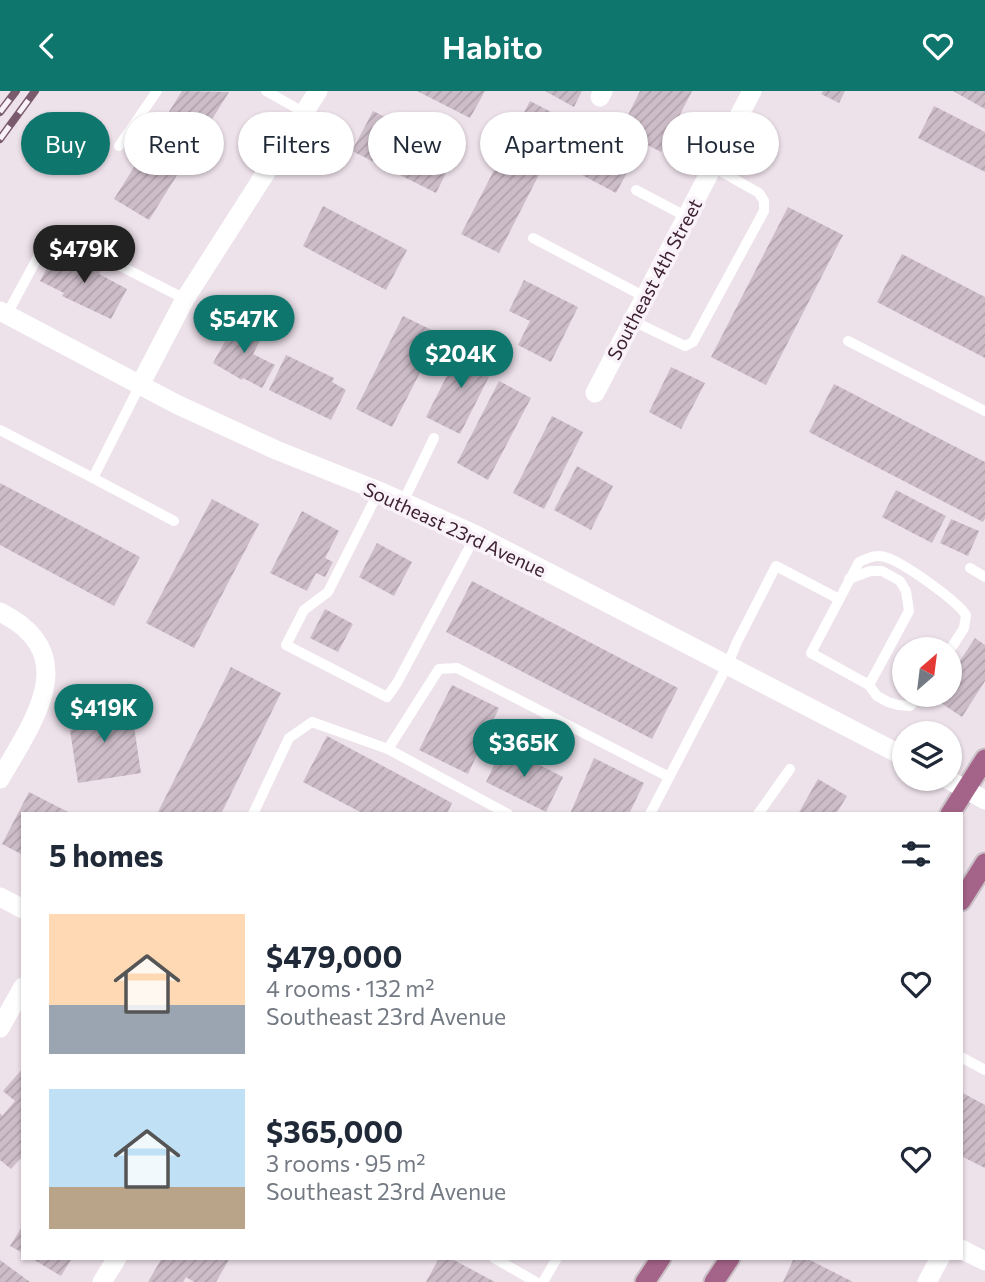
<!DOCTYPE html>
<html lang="en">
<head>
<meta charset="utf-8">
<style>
  body { margin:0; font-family:Commissioner,sans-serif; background:#f6f6f7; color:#1f2937; height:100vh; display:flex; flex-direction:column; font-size:26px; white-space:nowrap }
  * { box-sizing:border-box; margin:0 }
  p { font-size:23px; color:#747a83 }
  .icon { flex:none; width:38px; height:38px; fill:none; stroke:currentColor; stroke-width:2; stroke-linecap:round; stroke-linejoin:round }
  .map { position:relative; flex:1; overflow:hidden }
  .side { position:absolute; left:21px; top:721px; width:942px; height:448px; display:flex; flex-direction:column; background:#fff; border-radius:0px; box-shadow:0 2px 5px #0004 }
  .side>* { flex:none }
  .guide { position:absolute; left:21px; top:21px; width:943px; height:63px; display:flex; gap:14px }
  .needle { width:46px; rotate:28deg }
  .controls { position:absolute; left:892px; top:546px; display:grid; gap:14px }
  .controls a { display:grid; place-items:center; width:70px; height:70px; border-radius:50%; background:#fff; box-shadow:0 2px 5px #0004; font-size:35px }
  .price { position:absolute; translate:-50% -60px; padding:0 16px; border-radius:24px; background:#0f766e; color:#fff; font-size:23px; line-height:46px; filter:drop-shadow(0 2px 4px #0008) }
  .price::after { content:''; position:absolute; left:50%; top:42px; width:21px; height:16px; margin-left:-10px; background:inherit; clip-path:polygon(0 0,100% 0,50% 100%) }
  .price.selected { background:#222; color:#fff }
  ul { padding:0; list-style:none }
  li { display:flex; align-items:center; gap:21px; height:175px; padding:0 28px }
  li span { display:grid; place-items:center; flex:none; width:196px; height:140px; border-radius:0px; color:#555 }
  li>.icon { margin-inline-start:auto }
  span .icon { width:84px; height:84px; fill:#fffc; stroke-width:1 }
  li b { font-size:30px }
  h2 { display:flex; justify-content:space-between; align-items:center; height:84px; padding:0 28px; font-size:30px }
  .pill { padding:0 24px; border-radius:32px; background:#fff; box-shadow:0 2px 5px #0004; font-size:24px; line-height:63px }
  .pill.selected { background:#0f766e; color:#fff }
  header { display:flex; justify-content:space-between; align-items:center; height:91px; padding:0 28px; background:#0f766e; color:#fff; font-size:32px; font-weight:600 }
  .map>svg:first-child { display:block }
</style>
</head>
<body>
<header><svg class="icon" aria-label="back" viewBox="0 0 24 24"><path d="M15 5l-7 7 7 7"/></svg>Habito<svg class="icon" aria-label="heart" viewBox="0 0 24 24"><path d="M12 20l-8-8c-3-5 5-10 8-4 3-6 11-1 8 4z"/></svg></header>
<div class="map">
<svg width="985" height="1191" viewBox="0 0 985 1191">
  <defs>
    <pattern id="building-hatch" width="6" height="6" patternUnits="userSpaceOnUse" patternTransform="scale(1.75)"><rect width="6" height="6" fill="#cdbdc9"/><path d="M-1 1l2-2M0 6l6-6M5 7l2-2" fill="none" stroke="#b1a2ad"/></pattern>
  </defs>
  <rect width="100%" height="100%" fill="#ede1ea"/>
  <g fill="url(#building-hatch)">
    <path d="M182,0l47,1 -80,128 -35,-21z"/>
    <path d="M417,0h68l-15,27z"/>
    <path d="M545,0h37l-8,16z"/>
    <path d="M640,0h52l-31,61 -41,-21z"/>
    <path d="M823,0h22l-6,12 -18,-9z"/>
    <path d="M953,0h32v18z"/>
    <path d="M530,10l106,55 -20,37 -68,-36 -49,96 -38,-19z"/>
    <path d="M934,15l51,26v40l-67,-34z"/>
    <path d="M373,20l83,42 -20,40 -84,-42z"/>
    <path d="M323,115l84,44 -21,40 -83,-44z"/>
    <path d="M788,116l55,28 -77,150 -55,-28z"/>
    <path d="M56,161l29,15 4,-7 14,7 -4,7 28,15 -16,30 -49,-23 2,-3 -24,-12z"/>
    <path d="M902,163l83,43v61l-108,-56z"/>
    <path d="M524,189l54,27 -27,55 -33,-17 12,-24 -21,-10z"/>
    <path d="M403,225l37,18 -48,93 -36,-18z"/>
    <path d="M238,227l26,15 -11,21 22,11 -13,23 -19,-10 -1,2 -29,-17z"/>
    <path d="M462,255l34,17 -36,71 -34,-17z"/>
    <path d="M286,264l48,23 -2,4 14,8 -15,30 -62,-30z"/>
    <path d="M671,276l34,16 -24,46 -32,-17z"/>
    <path d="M499,290l32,17 -43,82 -31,-17z"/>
    <path d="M834,293l151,78v56l-2,4 -174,-90z"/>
    <path d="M552,325l31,16 -39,77 -31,-16z"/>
    <path d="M577,375l36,20 -22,44 -37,-20z"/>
    <path d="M0,392l140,74 -26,49 -114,-61z"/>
    <path d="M896,399l50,26 -14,27 -50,-26z"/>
    <path d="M212,408l47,25 -65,124 -48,-25z"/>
    <path d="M302,420l37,20 -14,27 8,4 -8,15 -9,-4 -9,18 -37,-18z"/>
    <path d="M951,428l28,12 -11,25 -28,-13z"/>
    <path d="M377,452l35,19 -18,34 -35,-19z"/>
    <path d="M472,490l206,107 -26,51 -206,-107z"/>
    <path d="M325,518l28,15 -15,28 -28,-14z"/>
    <path d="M975,547l10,7v36l-23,36 -27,-18 3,-4h12v-19z"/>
    <path d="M231,576l50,26 -60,121h-64z"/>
    <path d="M452,594l47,23 -31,66 -49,-24z"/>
    <path d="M114,608l4,23 15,-2 8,53 -63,10 -8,-53 15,-3 -4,-23z"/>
    <path d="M327,645l125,67 -5,11h-83l-61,-32z"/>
    <path d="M503,655l60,31 -17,35 -60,-30z"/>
    <path d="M594,667l50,25 -15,31h-59z"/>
    <path d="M818,688l29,17 -11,18h-38z"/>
    <path d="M29,701l43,22h-49v41l-21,-11z"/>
    <path d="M23,977v88l-12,13 -11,-9v-47l2,3 13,-15 -12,-10z"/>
    <path d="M961,1001l24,13v63l-24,-12z"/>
    <path d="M23,1134v28l-13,-7z"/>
    <path d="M31,1167h41l-11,18z"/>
    <path d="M162,1167h68l-14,24h-22l-8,-5 -3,5h-35z"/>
    <path d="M439,1167h11l45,24h-69z"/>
    <path d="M794,1167h12l47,24h-70z"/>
    <path d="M0,1169l30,22h-30z"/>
  </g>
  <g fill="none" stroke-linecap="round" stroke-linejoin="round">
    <g stroke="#c9c1c6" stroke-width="23">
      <g id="primary">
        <path d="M950,723l35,-55"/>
        <path d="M961,810l24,-38"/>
        <path d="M645,1191l16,-24"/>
        <path d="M714,1191l16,-24"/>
      </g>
    </g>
    <g stroke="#fff" stroke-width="10">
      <path d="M266,0l39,22"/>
      <path d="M119,55l38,-55"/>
      <path d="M636,99l51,27"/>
      <path d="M533,147l112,59"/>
      <path d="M7,223l45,-83 133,68"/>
      <path d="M633,230l52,25 8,-4 71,-131v-10l-5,-8 -46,-26"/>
      <path d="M848,250l137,70"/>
      <path d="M0,339l93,48 47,-93"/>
      <path d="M93,387l81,43"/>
      <path d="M379,400l-51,101 -24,18 -18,35 101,52 10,-14 79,-148"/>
      <path d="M403,411l31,-64"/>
      <path d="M970,477l15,9"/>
      <path d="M849,488l21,-8h12l18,10 6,10 3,20 -40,74"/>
      <path d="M921,604l-11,11 -12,-1 -10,-3 -11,-6 -8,-11 -58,-32 48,-91c9,-4 16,-8 26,-5 18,5 71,43 81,58l-2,13 -14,22"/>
      <path d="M388,658l51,-80 18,-1 212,109"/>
      <path d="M253,723l36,-76 23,-16 76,27 120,65"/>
      <path d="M650,723l77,-148 10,-24 39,-76 63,33"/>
      <path d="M758,723l32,-45"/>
      <path d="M961,966l24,13"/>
      <path d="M494,1167l42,24"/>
      <path d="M543,1191l14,-24"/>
    </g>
    <g stroke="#fff" stroke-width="19">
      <path d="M600,6l3,-6"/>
      <path d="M140,294l45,-86 133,-208"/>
      <path d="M595,302l157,-302"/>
      <path d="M0,521c85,42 32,111 0,167"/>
      <path d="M0,806l23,12"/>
      <path d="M0,937l23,-41"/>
      <path d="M961,1158l24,12"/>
      <path d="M102,1191l15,-24"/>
      <path d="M927,1191l13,-24"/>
    </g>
    <g stroke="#fff" stroke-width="19">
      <path d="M0,220l176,93 100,46 103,41 97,44 429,222"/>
      <path d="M947,688l38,21"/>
    </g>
    <use href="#primary" stroke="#a46489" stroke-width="19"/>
    <g stroke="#7a5b6d" stroke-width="8">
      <g id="rail">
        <path d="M0,21l16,-21"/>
        <path d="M0,48l35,-48"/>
      </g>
    </g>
    <use href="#rail" stroke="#f9f2f8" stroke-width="5" stroke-dasharray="16" stroke-linecap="butt"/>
  </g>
  <g text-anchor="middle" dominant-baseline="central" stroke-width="7" stroke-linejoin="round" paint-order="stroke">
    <g font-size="19" fill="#3e2132" stroke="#f9f2f8">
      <text transform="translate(654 188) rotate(-62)">Southeast 4th Street</text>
      <text transform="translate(455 438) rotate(25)">Southeast 23rd Avenue</text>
    </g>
  </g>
</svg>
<div class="controls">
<a><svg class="needle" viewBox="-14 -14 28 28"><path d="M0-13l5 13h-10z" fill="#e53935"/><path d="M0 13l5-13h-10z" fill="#747a83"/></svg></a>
<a><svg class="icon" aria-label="layers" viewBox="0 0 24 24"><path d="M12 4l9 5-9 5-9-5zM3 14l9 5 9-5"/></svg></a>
</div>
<b class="price selected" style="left:84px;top:194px">$479K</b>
<b class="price" style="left:244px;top:264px">$547K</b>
<b class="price" style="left:461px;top:299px">$204K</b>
<b class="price" style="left:104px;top:653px">$419K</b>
<b class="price" style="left:524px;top:688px">$365K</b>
<div class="guide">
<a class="pill selected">Buy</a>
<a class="pill">Rent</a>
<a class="pill">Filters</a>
<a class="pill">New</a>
<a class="pill">Apartment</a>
<a class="pill">House</a>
</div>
<section class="side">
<h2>5 homes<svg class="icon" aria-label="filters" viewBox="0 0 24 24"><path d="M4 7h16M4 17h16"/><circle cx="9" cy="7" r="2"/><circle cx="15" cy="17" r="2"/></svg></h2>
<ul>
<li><span style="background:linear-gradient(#ffd9b3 65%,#9aa5b1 0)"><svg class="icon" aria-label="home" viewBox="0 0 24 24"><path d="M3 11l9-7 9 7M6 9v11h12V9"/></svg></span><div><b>$479,000</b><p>4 rooms · 132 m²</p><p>Southeast 23rd Avenue</p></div><svg class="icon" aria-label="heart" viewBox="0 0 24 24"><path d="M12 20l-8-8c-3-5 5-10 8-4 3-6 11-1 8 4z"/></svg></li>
<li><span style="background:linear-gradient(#bfe0f5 70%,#b9a48a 0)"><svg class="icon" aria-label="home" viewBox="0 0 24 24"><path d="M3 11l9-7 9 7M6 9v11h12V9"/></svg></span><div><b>$365,000</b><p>3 rooms · 95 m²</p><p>Southeast 23rd Avenue</p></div><svg class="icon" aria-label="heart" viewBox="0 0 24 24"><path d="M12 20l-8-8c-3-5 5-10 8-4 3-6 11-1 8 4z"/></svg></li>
</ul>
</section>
</div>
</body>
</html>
